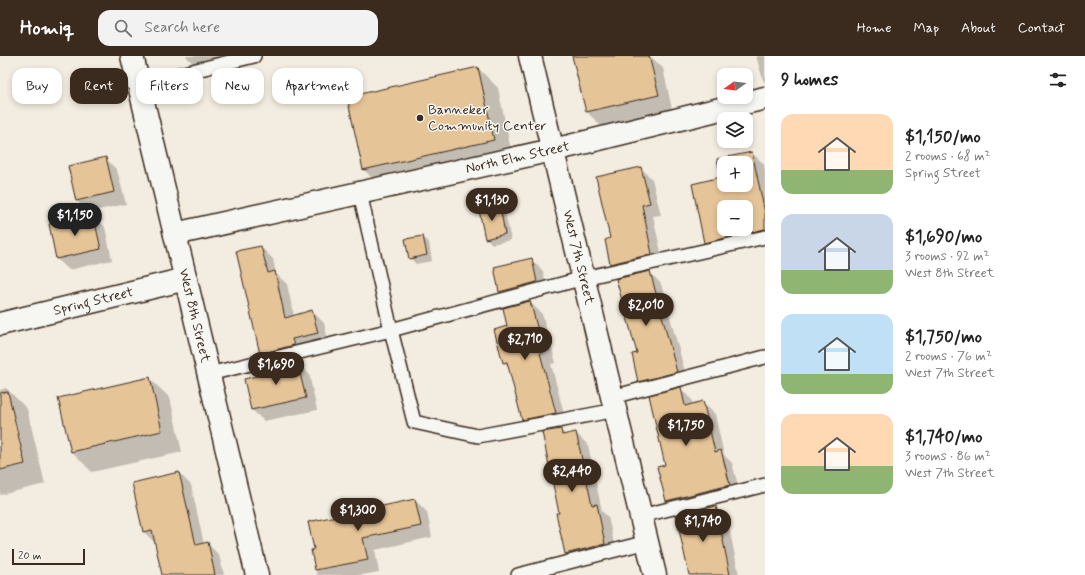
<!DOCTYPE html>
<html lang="en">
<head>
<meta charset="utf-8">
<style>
  body { margin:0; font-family:Mynerve,sans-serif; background:#f2f2f2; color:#222; height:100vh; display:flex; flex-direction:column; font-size:15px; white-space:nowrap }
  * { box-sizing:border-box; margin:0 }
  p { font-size:13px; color:#767676 }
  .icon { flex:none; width:22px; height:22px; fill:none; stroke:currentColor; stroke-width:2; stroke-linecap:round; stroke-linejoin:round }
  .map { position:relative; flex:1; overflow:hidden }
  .sheet { display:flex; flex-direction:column; background:#fff; width:320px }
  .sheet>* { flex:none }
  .hud { position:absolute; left:12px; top:12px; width:380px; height:36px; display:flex; gap:8px }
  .needle { width:26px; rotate:256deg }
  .fabs { position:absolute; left:717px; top:12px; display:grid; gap:8px }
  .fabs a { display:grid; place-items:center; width:36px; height:36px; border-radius:8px; background:#fff; box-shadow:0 2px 6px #0003; font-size:20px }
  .scale { position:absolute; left:12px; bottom:10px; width:73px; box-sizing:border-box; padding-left:4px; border:2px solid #3b2a1e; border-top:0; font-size:11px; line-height:14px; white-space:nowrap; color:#3b2a1e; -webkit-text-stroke:3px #f6f6f2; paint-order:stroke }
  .price { position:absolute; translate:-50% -34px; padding:0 9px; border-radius:14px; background:#3b2a1e; color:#fff; font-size:13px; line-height:26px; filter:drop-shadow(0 1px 2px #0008) }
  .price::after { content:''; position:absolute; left:50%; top:24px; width:12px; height:9px; margin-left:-6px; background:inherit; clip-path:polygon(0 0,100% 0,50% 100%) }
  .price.active { background:#222; color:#fff }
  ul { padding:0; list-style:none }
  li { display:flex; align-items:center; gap:12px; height:100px; padding:0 16px }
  li span { display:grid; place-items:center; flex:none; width:112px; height:80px; border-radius:12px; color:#555 }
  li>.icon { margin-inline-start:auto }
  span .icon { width:48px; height:48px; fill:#fffc; stroke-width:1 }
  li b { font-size:17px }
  h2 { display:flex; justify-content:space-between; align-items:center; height:48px; padding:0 16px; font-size:17px }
  .chip { padding:0 14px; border-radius:12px; background:#fff; box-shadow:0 2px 6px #0003; font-size:14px; line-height:36px }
  .chip.active { background:#3b2a1e; color:#fff }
  header { display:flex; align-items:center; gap:24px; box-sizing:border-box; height:56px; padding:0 20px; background:#3b2a1e; color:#fff }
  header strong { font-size:19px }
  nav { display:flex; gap:22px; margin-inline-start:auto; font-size:14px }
  .search { width:280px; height:36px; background:#f2f2f2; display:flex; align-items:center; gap:10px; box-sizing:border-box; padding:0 14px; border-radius:12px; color:#767676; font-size:15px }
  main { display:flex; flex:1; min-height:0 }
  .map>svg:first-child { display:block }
</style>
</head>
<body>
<header>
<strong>Homiq</strong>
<div class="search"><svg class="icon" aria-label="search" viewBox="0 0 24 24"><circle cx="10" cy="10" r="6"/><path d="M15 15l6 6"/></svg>Search here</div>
<nav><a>Home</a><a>Map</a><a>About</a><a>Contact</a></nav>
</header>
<main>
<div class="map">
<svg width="765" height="519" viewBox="0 0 765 519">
  <rect width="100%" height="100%" fill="#f3ece0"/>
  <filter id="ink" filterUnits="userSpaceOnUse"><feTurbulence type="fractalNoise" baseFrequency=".025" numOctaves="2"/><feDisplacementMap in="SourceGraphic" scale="8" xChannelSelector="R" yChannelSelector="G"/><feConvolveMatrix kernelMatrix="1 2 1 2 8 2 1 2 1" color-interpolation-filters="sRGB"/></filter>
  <g filter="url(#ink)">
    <g fill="#0003" fill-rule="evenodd">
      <path d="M186,0h43l-31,13z"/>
      <path d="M573,0h77l13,12 9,41 -71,17 -14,-14z"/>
      <path d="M756,0h9v27l-2,-3z"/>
      <path d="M478,12l20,20 15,72 -129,30 -20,-20z"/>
      <path d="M752,97l12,11 1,7v72l-48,11 -12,-12 17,-64 -4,-18zM724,107h22v22h-22zM724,151h22v22h-22z"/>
      <path d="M105,102l12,12 9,34 -37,8 -12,-11z"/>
      <path d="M641,112l11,11 9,36 -8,1 11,50 -42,9 -11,-11 1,-25z"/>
      <path d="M499,151l6,6 6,27 -19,4 -6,-6z"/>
      <path d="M93,159l12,12 7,33 -43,10 -12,-11z"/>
      <path d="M423,181l6,5 3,19 -16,3 -6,-6z"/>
      <path d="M261,191l12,12 3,15 11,10 7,32 18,-5 12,12 5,21 -57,21 -11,-12z"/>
      <path d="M531,204l12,11 5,23 -36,10 -12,-12 -5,-25z"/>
      <path d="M650,216l11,12 27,99 -37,10 -12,-12 -1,-27z"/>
      <path d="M530,246l12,12 14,49 -5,1 16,61 -32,6 -12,-12 -14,-52 -5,-5 4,-35z"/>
      <path d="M297,306l12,12 8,36 -53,11 -12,-11 14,-35z"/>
      <path d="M149,322l21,20 12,54 -90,20 -20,-20 -13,-53z"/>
      <path d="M6,332l21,21 18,75 -45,11v-105z"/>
      <path d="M680,332l12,12 1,5 10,-2 12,11 9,41 8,8 9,33 -62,17 -12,-12 -1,-35z"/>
      <path d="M560,374l6,5 10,-2 12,12 14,66 6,6 9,39 -40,9 -11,-12 -6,-40z"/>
      <path d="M179,417l12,12 13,59 3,-1 12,12 5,20h-61l-7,-31 -12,-12 -11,-48z"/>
      <path d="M415,444l12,12 5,25 -57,13 4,22 -17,3h-45l-4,-25z"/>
      <path d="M715,451l12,11 12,57h-49z"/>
    </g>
    <g fill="#e5c497" stroke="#3b2a1e" fill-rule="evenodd">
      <path d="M572,0h77l10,39 -73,17z"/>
      <path d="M478,11l16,73 -131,30 -16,-73z"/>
      <path d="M752,96l13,61v16l-61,14 -12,-59 29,-7 -4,-18zM724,107h22v22h-22zM724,151h22v22h-22z"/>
      <path d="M106,101l8,35 -38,9 -8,-35z"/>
      <path d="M641,111l9,36 -8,2 10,49 -42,10 -5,-24 5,-2 -14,-61z"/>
      <path d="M500,150l5,28 -20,5 -6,-29z"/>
      <path d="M93,158l8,35 -45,10 -7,-35z"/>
      <path d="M423,180l4,19 -18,4 -4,-20z"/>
      <path d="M261,190l7,27 7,-2 10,47 27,-8 6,23 -26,6 2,6 -34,9 -24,-103z"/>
      <path d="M532,202l5,24 -38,10 -5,-25z"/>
      <path d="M650,215l27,101 -39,10 -6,-28 5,-1 -21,-74z"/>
      <path d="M530,245l14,51 -4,1 16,60 -34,7 -15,-58 -4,1 -9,-33 13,-4 -4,-18z"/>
      <path d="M297,305l9,37 -55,12 -7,-31 21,-5 -1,-5z"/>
      <path d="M150,321l12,54 -91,21 -13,-54z"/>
      <path d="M681,331l4,19 18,-5 12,51 6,-2 9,35 -64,16 -9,-34 8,-2 -16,-70z"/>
      <path d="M8,336l17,72 -25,6v-77z"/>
      <path d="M561,373l1,6 14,-3 16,73 5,-1 8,40 -40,10 -9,-41h3l-17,-81z"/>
      <path d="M179,416l17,73 12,-3 7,33h-53l-10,-45 -9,2 -11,-49z"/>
      <path d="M415,443l6,27 -58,12 5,22 -53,10 -4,-20 3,-1 -6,-27z"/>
      <path d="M716,450l14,69h-41l-13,-59z"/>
    </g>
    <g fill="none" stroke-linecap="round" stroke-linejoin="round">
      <g stroke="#3b2a1e" stroke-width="16">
        <g id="service">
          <path d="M139,28l115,-28"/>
          <path d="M360,137l31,137 23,92 64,14 138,-26"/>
          <path d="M209,318l182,-44 193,-52 181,-41"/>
          <path d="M612,341l153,-40"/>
          <path d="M641,460l124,-31"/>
          <path d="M518,519l129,-33"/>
        </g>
      </g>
      <g stroke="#3b2a1e" stroke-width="25">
        <g id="minor">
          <path id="s1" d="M132,0l125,519"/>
          <path id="s2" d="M530,0l125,519"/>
          <path id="s3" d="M175,178l395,-88 195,-48"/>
          <path id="s4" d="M0,268l186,-45"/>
        </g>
      </g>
      <use href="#service" stroke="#f6f6f2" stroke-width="13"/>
      <use href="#minor" stroke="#f6f6f2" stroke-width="22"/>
    </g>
  </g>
  <circle fill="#3b2a1e" stroke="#f6f6f2" stroke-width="1.5" cx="420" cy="62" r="4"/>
  <g text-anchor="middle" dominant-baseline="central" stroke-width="3" stroke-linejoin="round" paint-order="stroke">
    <g font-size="14" fill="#3b2a1e" stroke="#f6f6f2" text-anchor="start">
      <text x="428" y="54">Banneker<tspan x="428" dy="16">Community Center</tspan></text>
    </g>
    <g font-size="14" fill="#3b2a1e" stroke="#f6f6f2">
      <text stroke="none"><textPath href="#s3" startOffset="351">North Elm Street</textPath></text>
      <text stroke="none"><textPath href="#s2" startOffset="207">West 7th Street</textPath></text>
      <text stroke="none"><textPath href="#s4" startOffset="96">Spring Street</textPath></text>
      <text stroke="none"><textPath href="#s1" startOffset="267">West 8th Street</textPath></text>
    </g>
  </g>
</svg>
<div class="fabs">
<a><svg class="needle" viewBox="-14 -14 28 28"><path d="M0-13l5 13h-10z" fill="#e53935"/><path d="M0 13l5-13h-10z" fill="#767676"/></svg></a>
<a><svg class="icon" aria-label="layers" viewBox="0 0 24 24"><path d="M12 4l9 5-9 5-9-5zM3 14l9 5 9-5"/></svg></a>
<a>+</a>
<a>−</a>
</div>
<div class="scale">20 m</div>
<b class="price" style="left:492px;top:166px">$1,130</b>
<b class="price active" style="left:75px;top:181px">$1,150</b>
<b class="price" style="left:646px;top:271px">$2,010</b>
<b class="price" style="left:525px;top:305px">$2,710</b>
<b class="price" style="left:276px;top:330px">$1,690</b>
<b class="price" style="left:686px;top:391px">$1,750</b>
<b class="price" style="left:572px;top:437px">$2,440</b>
<b class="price" style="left:358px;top:476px">$1,300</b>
<b class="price" style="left:703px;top:487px">$1,740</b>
<div class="hud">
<a class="chip">Buy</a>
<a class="chip active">Rent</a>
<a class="chip">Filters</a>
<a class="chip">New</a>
<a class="chip">Apartment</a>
</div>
</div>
<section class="sheet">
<h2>9 homes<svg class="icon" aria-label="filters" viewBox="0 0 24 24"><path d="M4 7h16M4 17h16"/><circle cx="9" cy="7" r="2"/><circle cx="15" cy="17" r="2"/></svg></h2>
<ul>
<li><span style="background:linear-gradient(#ffd9b3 70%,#8fb573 0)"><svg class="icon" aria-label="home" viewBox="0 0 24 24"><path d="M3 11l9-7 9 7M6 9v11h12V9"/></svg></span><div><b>$1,150/mo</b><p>2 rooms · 68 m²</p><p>Spring Street</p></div></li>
<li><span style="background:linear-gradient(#c9d6e8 70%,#8fb573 0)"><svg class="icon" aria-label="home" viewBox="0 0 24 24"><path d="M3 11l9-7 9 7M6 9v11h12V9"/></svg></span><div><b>$1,690/mo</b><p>3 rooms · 92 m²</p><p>West 8th Street</p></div></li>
<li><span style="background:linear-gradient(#bfe0f5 75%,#8fb573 0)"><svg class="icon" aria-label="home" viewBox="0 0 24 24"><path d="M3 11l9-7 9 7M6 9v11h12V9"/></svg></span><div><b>$1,750/mo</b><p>2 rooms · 76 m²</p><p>West 7th Street</p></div></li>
<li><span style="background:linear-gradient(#ffd9b3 65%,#8fb573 0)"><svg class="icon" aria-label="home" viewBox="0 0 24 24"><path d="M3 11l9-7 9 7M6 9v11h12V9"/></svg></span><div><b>$1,740/mo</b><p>3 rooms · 86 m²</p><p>West 7th Street</p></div></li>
</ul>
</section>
</main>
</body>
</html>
